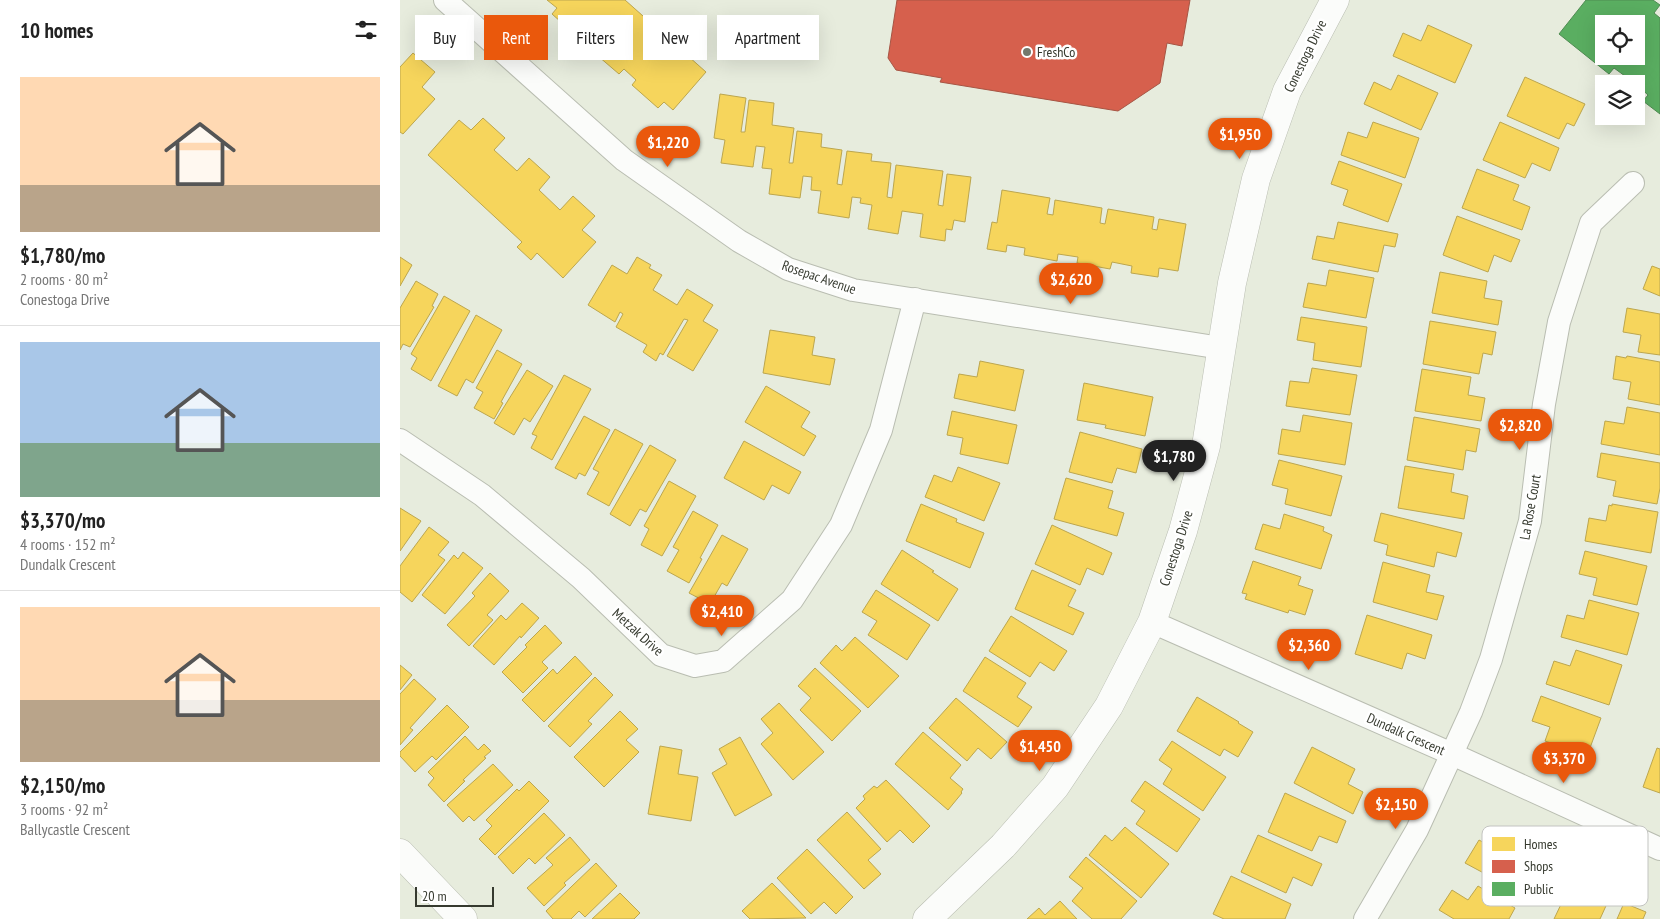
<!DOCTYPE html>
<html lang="en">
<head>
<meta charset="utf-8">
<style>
  body { margin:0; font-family:"PT Sans Narrow",sans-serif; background:#f6f6f6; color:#222; height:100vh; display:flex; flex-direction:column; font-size:19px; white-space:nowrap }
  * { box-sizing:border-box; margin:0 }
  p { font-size:16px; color:#767676 }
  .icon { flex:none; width:28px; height:28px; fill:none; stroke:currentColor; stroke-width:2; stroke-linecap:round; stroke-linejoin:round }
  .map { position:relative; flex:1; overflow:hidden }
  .details { display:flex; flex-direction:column; background:#fff; width:400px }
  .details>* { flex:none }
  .guide { position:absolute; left:15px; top:15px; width:475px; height:45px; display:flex; gap:10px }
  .tools { position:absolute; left:1195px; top:15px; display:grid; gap:10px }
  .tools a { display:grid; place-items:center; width:50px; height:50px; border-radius:0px; background:#fff; box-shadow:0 5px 20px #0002; font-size:25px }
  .scale { position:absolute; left:15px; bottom:12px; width:79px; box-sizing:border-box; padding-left:5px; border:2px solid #363a2f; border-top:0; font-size:14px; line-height:18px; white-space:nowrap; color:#363a2f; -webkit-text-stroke:4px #fff; paint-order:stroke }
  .price { position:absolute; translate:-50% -42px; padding:0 11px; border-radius:18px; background:#ea580c; color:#fff; font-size:16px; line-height:32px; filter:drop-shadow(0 1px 2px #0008) }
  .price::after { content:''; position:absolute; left:50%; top:30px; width:15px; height:11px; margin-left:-8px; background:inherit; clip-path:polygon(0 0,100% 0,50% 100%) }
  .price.active { background:#222; color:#fff }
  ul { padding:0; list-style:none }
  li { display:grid; align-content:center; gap:10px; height:265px; padding:0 20px }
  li+li { border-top:1px solid #e0e0e0 }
  li span { display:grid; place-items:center; height:155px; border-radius:0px; color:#555 }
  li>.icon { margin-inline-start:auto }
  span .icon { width:90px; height:90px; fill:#fffc; stroke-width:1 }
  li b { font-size:21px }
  h2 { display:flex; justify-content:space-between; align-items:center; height:60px; padding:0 20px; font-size:21px }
  .chip { padding:0 18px; border-radius:0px; background:#fff; box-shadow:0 5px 20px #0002; font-size:18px; line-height:45px }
  .chip.active { background:#ea580c; color:#fff }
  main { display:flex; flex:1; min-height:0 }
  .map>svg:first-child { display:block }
</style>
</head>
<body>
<main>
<section class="details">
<h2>10 homes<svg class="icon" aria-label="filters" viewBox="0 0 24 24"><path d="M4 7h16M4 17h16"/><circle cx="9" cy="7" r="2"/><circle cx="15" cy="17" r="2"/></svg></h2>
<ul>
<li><span style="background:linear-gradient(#ffd9b3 70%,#b9a48a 0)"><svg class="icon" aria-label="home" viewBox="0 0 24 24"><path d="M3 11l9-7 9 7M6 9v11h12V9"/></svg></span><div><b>$1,780/mo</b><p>2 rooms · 80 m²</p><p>Conestoga Drive</p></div></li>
<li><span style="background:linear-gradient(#a9c7e8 65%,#7fa58c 0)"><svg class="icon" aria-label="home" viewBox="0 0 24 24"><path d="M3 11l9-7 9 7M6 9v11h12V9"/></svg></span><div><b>$3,370/mo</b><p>4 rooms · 152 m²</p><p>Dundalk Crescent</p></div></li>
<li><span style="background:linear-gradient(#ffd9b3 60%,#b9a48a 0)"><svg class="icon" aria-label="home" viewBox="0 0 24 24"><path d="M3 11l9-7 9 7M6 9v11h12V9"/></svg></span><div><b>$2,150/mo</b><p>3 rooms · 92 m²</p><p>Ballycastle Crescent</p></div></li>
</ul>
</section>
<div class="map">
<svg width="1260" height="919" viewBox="0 0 1260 919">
  <rect width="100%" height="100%" fill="#e7ecdd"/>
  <g fill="#f6d55c" stroke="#bca64e">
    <path d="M147,0h78l81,72 -33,38 -9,-8 -6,6 -26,-23 4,-5 -12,-11 -5,5 -28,-24 5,-6 -13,-12 -4,6 -27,-24 5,-6z"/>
    <path d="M1028,25l44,20 -17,38 -62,-27 10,-23 18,8z"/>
    <path d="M13,53l22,19 -13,15 13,12 -32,35 -3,-2v-65z"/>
    <path d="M998,75l40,18 -17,37 -57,-26 10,-22 17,8z"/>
    <path d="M1125,77l60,27 -11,22 -7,-3 -8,16 -52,-23z"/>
    <path d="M320,94l26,4 -5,34h4l4,-32 25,3 -2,22 22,3 -5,35h4l4,-32 25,3 -1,13 21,3 -5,34 5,1 5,-34 25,3 -1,7 20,2 -4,34 5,1 4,-33 47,6 -5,34 5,1 4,-32 24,3 -6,45 -11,-2 -2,10 -6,-1 -1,12 -25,-4 3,-23 -21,-3 -4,23 -30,-5 4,-24 -12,-2 1,-5 -9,-1 -3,21 -31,-5 3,-22 -10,-1 1,-13 -9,-1 -3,22 -31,-4 3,-25 -10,-1 3,-21 -9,-1 -3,21 -32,-4 4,-23 -11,-2z"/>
    <path d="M83,118l22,20 -11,12 23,21 12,-13 21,19 -11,13 21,20 13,-14 22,20 -13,14 14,12 -33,36 -26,-25 -6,7 -14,-13 5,-5 -94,-87 31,-35 12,10z"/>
    <path d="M973,122l46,16 -14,40 -64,-23 7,-23 19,6z"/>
    <path d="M1100,122l59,26 -9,23 -18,-8 -7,15 -42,-18z"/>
    <path d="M939,161l63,23 -14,38 -45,-17 5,-15 -17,-6z"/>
    <path d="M1077,169l42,16 -6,15 17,7 -8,23 -60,-22z"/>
    <path d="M602,190l48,8 -3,16 6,1 2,-15 47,8 -2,15 5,1 3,-15 46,8 -2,12 5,1 2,-11 27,5 -8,47 -19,-3 -1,9 -27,-4 1,-7 -20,-4 -2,7 -33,-6 1,-6 -20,-3 -1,7 -33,-6 1,-7 -18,-3 -1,7 -19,-3 5,-27 5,1z"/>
    <path d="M1057,216l63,24 -9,22 -17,-7 -6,17 -45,-17z"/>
    <path d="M938,222l60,12 -3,13 -11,-2 -6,27 -66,-13 5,-23 17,3z"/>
    <path d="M0,257l12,8 -12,21z"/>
    <path d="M237,257l14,8 -2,3 13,7 -9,15 24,15 10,-16 26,16 -10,16 15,9 -25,41 -26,-15 21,-36 -4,-1 -21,36 -3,-2 -4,8 -13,-9 4,-7 -31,-18 7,-13 -3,-2 -5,10 -27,-17 24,-40 15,9z"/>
    <path d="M1252,266l8,3v27l-17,-7z"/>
    <path d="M929,270l45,8 -8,40 -63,-11 5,-24 18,3z"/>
    <path d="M1040,272l47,9 -3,17 18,3 -4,24 -66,-12z"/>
    <path d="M16,281l22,13 -6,12 2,1 -24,40 -7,-3 -3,6v-42z"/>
    <path d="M44,296l26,15 -39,70 -20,-12 6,-11 -6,-4z"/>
    <path d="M1227,308l33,6v41l-22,-3 3,-17 -18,-3z"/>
    <path d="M76,315l26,15 -29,53 -7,-4 -9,17 -19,-10z"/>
    <path d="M901,317l66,10 -6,40 -48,-7 2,-17 -18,-3z"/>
    <path d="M1030,321l66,11 -4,23 -9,-2 -4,21 -56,-10z"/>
    <path d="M370,330l45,7 -3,18 23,4 -5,26 -67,-12z"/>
    <path d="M97,350l25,14 -21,38 2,1 -9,16 -20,-11 9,-16 -7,-4z"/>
    <path d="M1216,356l10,2 1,-2 33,6v43l-32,-6 3,-17 -18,-3z"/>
    <path d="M580,361l44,9 -9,41 -61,-13 5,-24 18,3z"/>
    <path d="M912,368l45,7 -7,40 -64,-9 4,-25 19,2z"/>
    <path d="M1022,369l49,8 -3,18 17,3 -4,23 -66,-10z"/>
    <path d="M127,370l26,16 -23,36 -6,-4 -10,17 -20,-12z"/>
    <path d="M164,375l27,14 -39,71 -21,-12 6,-12 -5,-2z"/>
    <path d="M684,383l69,14 -8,39 -40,-8 1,-3 -29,-5z"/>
    <path d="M366,386l44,26 -9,15 15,9 -12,20 -59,-34z"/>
    <path d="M1227,407l33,6v42l-59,-11 4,-23 19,3z"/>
    <path d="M552,411l65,14 -9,39 -48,-10 3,-16 -16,-3z"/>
    <path d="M903,415l49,8 -7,42 -67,-11 4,-25 18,3z"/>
    <path d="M184,416l26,14 -25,46 -6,-3 -3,6 -21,-11z"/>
    <path d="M1014,417l66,12 -4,23 -10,-2 -3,20 -56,-10z"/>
    <path d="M215,429l28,15 -34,62 -22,-12 12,-22 -6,-3z"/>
    <path d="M680,432l62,17 -6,24 -19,-5 -5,15 -43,-11z"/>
    <path d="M344,441l57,31 -12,22 -17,-9 -8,15 -40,-22z"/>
    <path d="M250,445l26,15 -30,52 -6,-3 -10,17 -20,-12z"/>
    <path d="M1201,453l59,10v25l-3,16 -44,-8 3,-15 -19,-4z"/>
    <path d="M879,460l63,16 -11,40 -46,-12 3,-15 -16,-4z"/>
    <path d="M1005,466l49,8 -3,18 17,4 -4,23 -66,-11z"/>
    <path d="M558,467l42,16 -16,38 -59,-24 9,-22 18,7z"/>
    <path d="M666,478l47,13 -5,17 16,5 -7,23 -63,-17z"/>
    <path d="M269,481l27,15 -34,60 -21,-11 8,-16 -5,-3z"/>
    <path d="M521,504l36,15 -1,3 28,11 -14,35 -64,-27z"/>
    <path d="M1212,504l46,8 -7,41 -66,-12 4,-23 17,3 3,-16 3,1z"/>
    <path d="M0,508l21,13 -21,30z"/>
    <path d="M293,511l25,14 -18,33 2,1 -13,24 -22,-12 12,-21 -6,-3z"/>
    <path d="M981,513l81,20 -6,24 -19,-5 -3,15 -48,-12 2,-10 -14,-4z"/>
    <path d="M884,514l40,13 -1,4 9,4 -11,34 -66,-20 8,-25 17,5z"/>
    <path d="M652,525l60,28 -9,22 -16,-7 -7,17 -45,-21z"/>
    <path d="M29,527l20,15 -11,13 7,5 -33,42 -12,-10v-26z"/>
    <path d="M322,535l26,14 -21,37 -5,-3 -12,21 -21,-11z"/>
    <path d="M502,550l32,21 -2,1 26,17 -20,32 -57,-37z"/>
    <path d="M1185,551l62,15 -10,39 -44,-10 4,-17 -18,-4z"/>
    <path d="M63,552l20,16 -38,46 -23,-19 32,-40 4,4z"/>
    <path d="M853,561l48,16 -3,8 15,5 -8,25 -16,-5 -1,3 -43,-14 2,-5 -5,-1z"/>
    <path d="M983,562l47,13 -4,17 18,4 -7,24 -64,-18z"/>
    <path d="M632,570l44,20 -8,16 16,7 -11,22 -58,-26z"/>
    <path d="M90,573l19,18 -22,24 6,5 -24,26 -22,-21 28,-29 -3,-3z"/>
    <path d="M476,590l54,35 -23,35 -39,-25 9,-14 -15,-9z"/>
    <path d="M1189,600l50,13 -12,42 -66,-18 6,-22 17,4z"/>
    <path d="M122,603l17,15 -18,20 -1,-2 -26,29 -21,-19 28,-31 5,5z"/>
    <path d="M967,615l65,20 -7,24 -18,-6 -5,16 -47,-15z"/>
    <path d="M611,616l56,35 -13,20 -14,-9 -10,15 -41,-26z"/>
    <path d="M145,625l17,18 -20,19 6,6 -25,25 -21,-21 25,-25 -2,-2z"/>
    <path d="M455,637l44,39 -31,32 -48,-45 16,-18 6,6z"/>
    <path d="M1176,650l46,15 -13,40 -63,-21 8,-23 16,5z"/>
    <path d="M175,656l17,18 -48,48 -22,-22 31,-31 4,5z"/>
    <path d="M585,657l41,26 -9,14 15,10 -14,20 -55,-36z"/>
    <path d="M0,665l12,10 -12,15z"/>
    <path d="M415,668l46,43 -29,30 -32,-31 11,-12 -13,-12z"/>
    <path d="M195,677l18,18 -25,26 4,3 -22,23 -22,-21z"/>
    <path d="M14,679l22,20 -26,29 3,2 -13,15v-51z"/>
    <path d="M1141,696l60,22 -14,38 -42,-15 5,-14 -18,-6z"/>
    <path d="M797,697l42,25 -1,1 15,9 -15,25 -14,-8 -4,7 -43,-25z"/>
    <path d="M556,698l51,44 -16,17 -13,-11 -11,13 -38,-33z"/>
    <path d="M379,703l45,49 -31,28 -32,-36 12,-11 -12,-14z"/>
    <path d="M47,705l22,22 -33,33 -4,-4 -17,16 -15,-16v-4z"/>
    <path d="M220,711l18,18 -12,11 13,12 -35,35 -30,-30z"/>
    <path d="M523,732l38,33 -11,13 13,11 -2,3 1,1 -14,17 -53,-46z"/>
    <path d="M65,736l13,14 6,-6 7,7 -7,6 2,1 -23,22 2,1 -21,21 -16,-17 6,-7 -6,-6z"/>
    <path d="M340,737l32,58 -37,21 -23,-43 15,-9 -8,-15z"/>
    <path d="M772,741l54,36 -23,34 -40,-27 9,-15 -13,-9z"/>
    <path d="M260,746l22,4 -4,24 20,3 -7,44 -43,-7z"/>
    <path d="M912,747l43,22 -7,15 15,8 -10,22 -59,-31z"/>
    <path d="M1257,748l3,1v44l-17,-6z"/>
    <path d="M93,764l20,21 -39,36 -5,-5 -6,6 -16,-17z"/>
    <path d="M486,780l44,46 -17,17 -13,-13 -13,12 -31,-34 9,-9 -2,-3 11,-10 3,2z"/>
    <path d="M129,781l20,20 -54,54 -16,-16 13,-13 -6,-6 31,-31 2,2z"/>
    <path d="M745,781l55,38 -23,33 -41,-28 9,-13 -14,-10z"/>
    <path d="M885,793l61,28 -9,22 -18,-7 -7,15 -44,-19z"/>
    <path d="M447,812l34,37 -13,11 13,14 -17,15 -47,-49z"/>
    <path d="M144,813l21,22 -30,29 -6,-6 -16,16 -15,-17z"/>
    <path d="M725,827l44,37 -28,34 -52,-43 16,-20 7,6z"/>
    <path d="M858,835l64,29 -10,22 -19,-9 -7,16 -45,-21z"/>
    <path d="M170,837l20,23 -26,23 2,2 -22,21 -17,-18 26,-23 -7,-7z"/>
    <path d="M1108,839l30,17 -4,7 9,5 -10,17 -7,-4 -7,11 -54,-29 14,-23 22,12z"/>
    <path d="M407,849l46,48 -17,17 -12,-12 -13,12 -34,-36z"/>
    <path d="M686,857l51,44 -16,18h-29l-20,-18 11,-13 -14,-11z"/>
    <path d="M196,863l21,23 -32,31 -6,-6 -8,8h-18l-7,-8z"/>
    <path d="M831,876l60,28 -6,15h-61l-11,-5z"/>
    <path d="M372,883l34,35 -56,1 -8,-8z"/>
    <path d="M1078,886l37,22 -6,11h-55l-15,-9 13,-20 16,10z"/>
    <path d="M1186,886l24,11 -10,22h-46l10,-21 14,6z"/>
    <path d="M220,893l20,20 -6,6h-42z"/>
    <path d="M660,901l17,18h-50l12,-11 6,7z"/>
    <path d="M1224,903l22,9 -3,7h-26z"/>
  </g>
  <path fill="#d6604d" stroke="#a65544" d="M497,0h293l-8,46 -15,-3 -7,40 -42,28 -178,-29 2,-4 -46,-8 -8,-12z"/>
  <path fill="#5aae61" stroke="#4f8b52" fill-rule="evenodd" d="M1186,0h67l7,5 -6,8 6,5v96l-17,-13 5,-6 -12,-11 -22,-16 -5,6 -50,-40zM1204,24h32v32h-32z"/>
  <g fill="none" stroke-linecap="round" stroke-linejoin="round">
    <g stroke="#b9bdb1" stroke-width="24">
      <g id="street">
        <path d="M45,0l179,160 115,81 49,28 65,21 368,58"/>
        <path d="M0,440l82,55 99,83 80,77 34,11 28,-5 69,-61 49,-75 40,-95 34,-131"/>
        <path d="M752,622l300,132 208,95"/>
        <path d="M965,919l52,-89 54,-118 20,-53 39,-138 14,-117 15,-82 32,-99 42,-40"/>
      </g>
    </g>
    <g stroke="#b9bdb1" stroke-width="29">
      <g id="secondary">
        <path d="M0,853l63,66"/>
        <path d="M527,919l76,-73 52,-59 54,-81 43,-84 31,-91 23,-85 26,-163 24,-104 31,-88 48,-91"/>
      </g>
    </g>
    <use href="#street" stroke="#fbfcfa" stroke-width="22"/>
    <use href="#secondary" stroke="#fbfcfa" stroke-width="28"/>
  </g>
  <circle fill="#74786c" stroke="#fff" stroke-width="2" cx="627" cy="52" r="5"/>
  <g text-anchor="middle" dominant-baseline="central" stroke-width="5" stroke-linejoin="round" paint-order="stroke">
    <g font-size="14" fill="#363a2f" stroke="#fff" text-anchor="start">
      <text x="637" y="52">FreshCo</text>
    </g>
    <g font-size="14" fill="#363a2f" stroke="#fff">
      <text transform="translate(905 56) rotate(-64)">Conestoga Drive</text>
      <text transform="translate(419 277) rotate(19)">Rosepac Avenue</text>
      <text transform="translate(1130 507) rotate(-80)">La Rose Court</text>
      <text transform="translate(776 548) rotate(-72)">Conestoga Drive</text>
      <text transform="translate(238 632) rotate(42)">Metzak Drive</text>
      <text transform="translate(1006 734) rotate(24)">Dundalk Crescent</text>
    </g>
  </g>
  <rect x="1082" y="826" width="166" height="80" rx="8" fill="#fff" stroke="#c3c4c1" stroke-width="1"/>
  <rect x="1092" y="837" width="23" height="14" fill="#f6d55c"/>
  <rect x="1092" y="860" width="23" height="13" fill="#d6604d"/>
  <rect x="1092" y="882" width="23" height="14" fill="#5aae61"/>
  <g font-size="14" fill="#363a2f">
    <text x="1124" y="849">Homes</text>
    <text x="1124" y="871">Shops</text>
    <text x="1124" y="894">Public</text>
  </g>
</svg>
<div class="tools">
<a><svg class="icon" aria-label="locate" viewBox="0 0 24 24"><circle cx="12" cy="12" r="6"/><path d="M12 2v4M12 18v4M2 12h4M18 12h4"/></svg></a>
<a><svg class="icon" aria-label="layers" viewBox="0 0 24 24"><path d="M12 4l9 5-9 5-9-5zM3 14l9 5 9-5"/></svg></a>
</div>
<div class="scale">20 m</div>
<b class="price" style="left:840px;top:160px">$1,950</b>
<b class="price" style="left:268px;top:168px">$1,220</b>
<b class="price" style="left:671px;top:305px">$2,620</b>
<b class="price" style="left:1120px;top:451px">$2,820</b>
<b class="price active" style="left:774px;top:482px">$1,780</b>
<b class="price" style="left:322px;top:637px">$2,410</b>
<b class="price" style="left:909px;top:671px">$2,360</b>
<b class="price" style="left:640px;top:772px">$1,450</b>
<b class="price" style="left:1164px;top:784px">$3,370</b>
<b class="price" style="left:996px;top:830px">$2,150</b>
<div class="guide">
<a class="chip">Buy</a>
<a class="chip active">Rent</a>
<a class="chip">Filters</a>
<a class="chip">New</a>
<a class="chip">Apartment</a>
</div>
</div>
</main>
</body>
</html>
